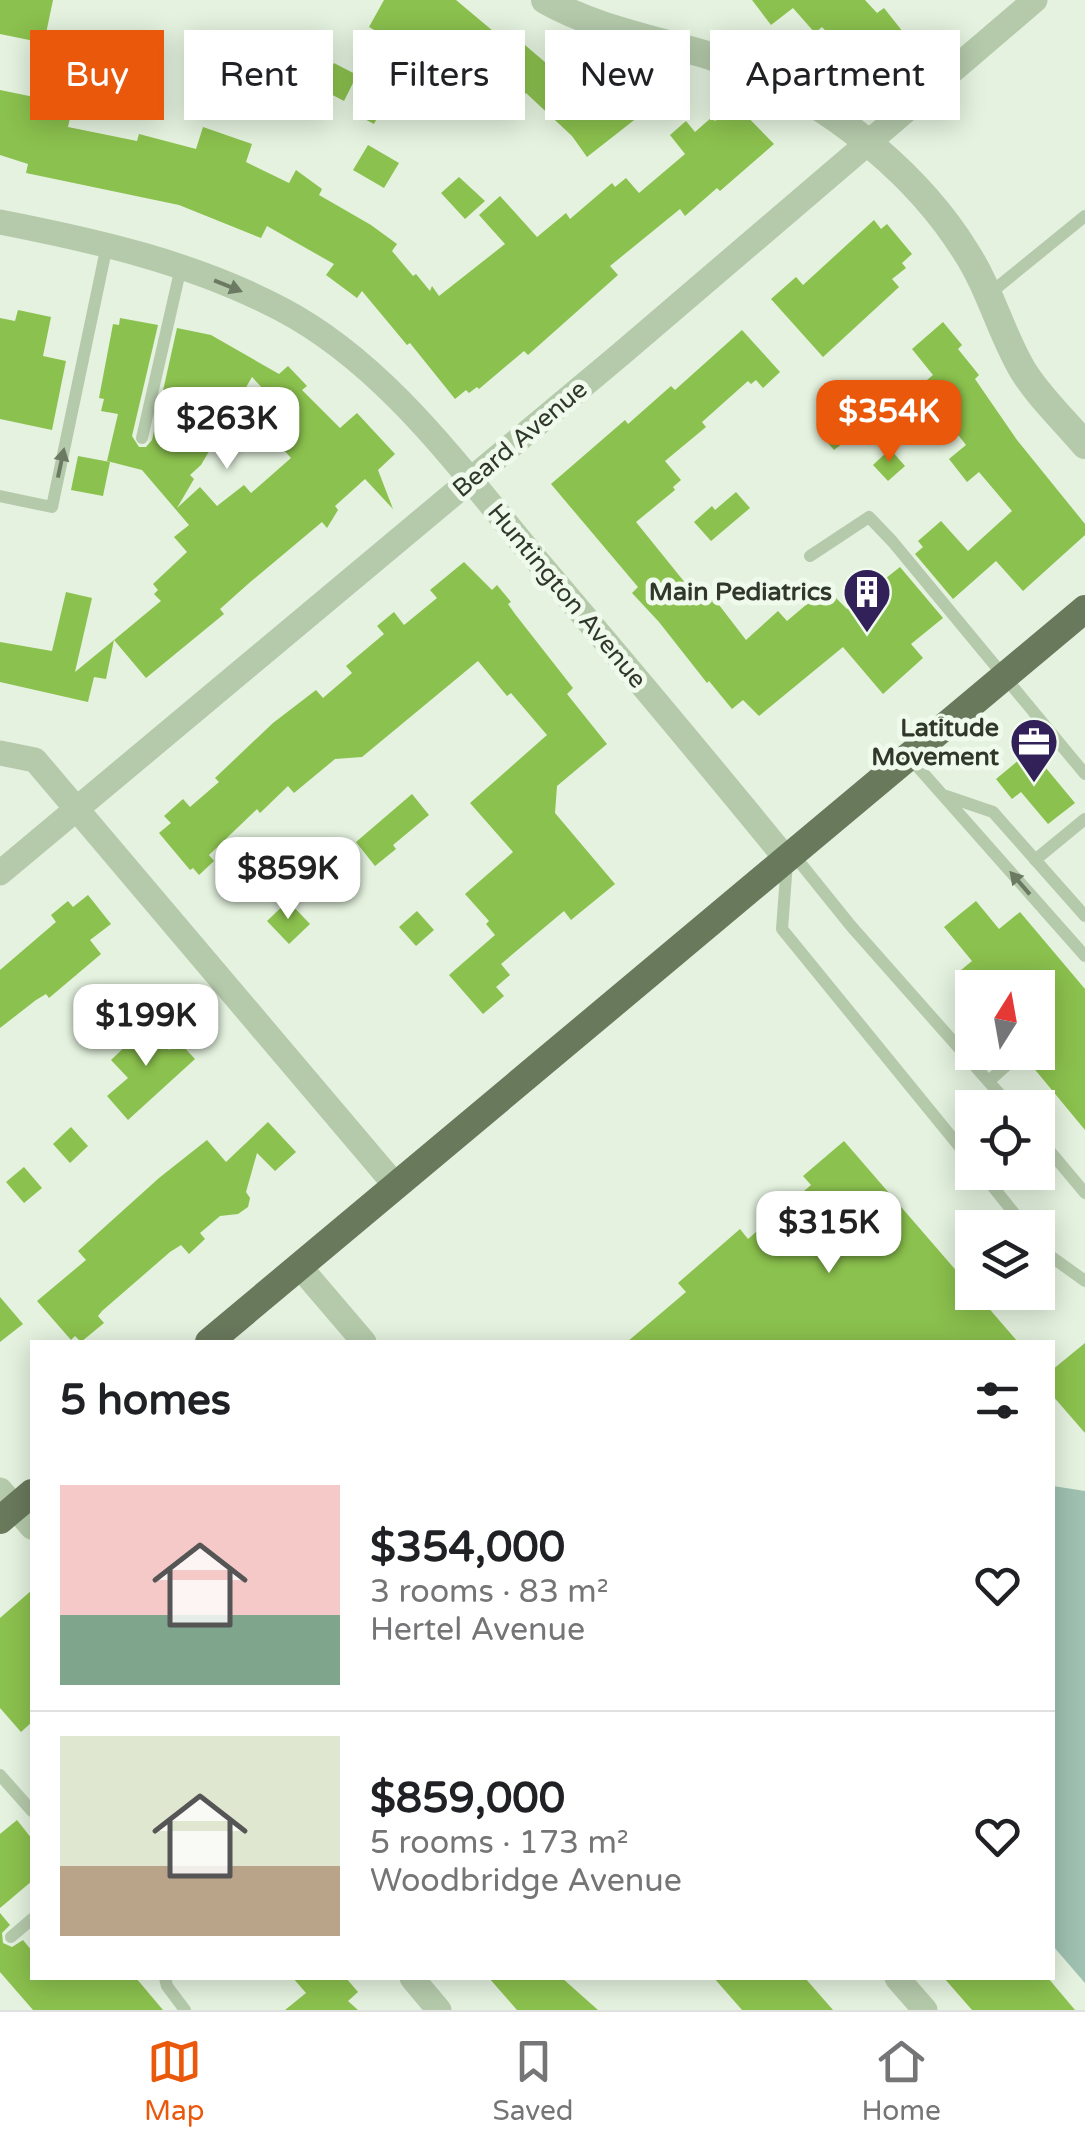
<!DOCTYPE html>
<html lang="en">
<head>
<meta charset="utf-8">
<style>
  body { margin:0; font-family:"Varela Round",sans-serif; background:#f6f6f6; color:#202124; height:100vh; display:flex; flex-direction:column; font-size:38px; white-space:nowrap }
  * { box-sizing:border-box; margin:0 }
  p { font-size:32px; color:#757577 }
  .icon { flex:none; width:55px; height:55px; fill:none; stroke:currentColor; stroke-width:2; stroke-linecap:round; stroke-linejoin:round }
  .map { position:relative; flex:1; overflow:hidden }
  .side { position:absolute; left:30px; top:1340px; width:1025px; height:640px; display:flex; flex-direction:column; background:#fff; border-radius:0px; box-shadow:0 5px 25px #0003 }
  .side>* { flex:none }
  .top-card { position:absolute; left:30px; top:30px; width:1025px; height:90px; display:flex; gap:20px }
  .needle { width:65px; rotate:11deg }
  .buttons { position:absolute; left:955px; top:970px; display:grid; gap:20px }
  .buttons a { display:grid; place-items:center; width:100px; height:100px; border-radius:0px; background:#fff; box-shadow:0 5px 25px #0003; font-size:50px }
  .price { position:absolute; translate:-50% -85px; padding:0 22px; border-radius:20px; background:#fff; color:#222; font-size:32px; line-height:65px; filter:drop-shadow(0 2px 5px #0008) }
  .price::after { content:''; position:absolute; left:50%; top:60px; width:30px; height:22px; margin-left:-15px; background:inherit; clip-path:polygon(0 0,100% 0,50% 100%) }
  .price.active { background:#ea580c; color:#fff }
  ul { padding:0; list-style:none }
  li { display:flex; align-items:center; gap:30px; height:250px; padding:0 30px }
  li+li { border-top:2px solid #e0e0e0 }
  li span { display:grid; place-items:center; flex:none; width:280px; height:200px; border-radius:0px; color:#555 }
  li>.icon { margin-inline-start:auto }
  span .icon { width:120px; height:120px; fill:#fffc; stroke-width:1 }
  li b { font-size:42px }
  h2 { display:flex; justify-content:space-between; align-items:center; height:120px; padding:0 30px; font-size:42px }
  .chip { padding:0 35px; border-radius:0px; background:#fff; box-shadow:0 5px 25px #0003; font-size:35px; line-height:90px }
  .chip.active { background:#ea580c; color:#fff }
  .tabs { display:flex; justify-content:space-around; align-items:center; height:140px; border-top:2px solid #e0e0e0; background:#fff; font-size:28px; color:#757577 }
  .tabs a { display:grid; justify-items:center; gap:5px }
  .tabs .active { color:#ea580c }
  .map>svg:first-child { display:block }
</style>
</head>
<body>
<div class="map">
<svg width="1085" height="2010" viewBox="0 0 1085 2010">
  <rect width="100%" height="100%" fill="#e4f2df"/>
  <path fill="#9fc1b2" d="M1053,1486l32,5v492l-32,-37z"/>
  <path fill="#8c7fae" d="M128,984l2,18 8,10 -3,7 -8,5 -14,-11 -1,-27z"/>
  <g fill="#8bc14e" fill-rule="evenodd">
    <path d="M0,0h53l-9,43 -44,-9z"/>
    <path d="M384,0h72l62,52 7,-7 28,24 4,-5 29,26 24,-21 37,41 -60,47 -15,-21 -46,-43 -7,8 -9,-7 -12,14 -23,-21 -12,4 -9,-7 -6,8 -29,-22 -3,4 -18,-12 9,-13 -38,-22z"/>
    <path d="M752,0h113l12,13 7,-5 27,34 -25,20 6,7 -16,13 -40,-50 -6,4 -8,-9 -7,6 -22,-25 -22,17z"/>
    <path d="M76,49l25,6 -6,29 -25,-6z"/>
    <path d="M334,63l23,12 -13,26 -23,-12z"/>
    <path d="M0,90l73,15 -5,22 69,14 2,-7 57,15 7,-22 49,17 -6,18 43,21 7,-13 26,19 -3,6 52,30 26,19 -5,7 21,25 3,-2 14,17 2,-5 7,10 66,-52 -26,-29 21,-19 37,41 29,-24 4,6 42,-36 3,4 11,-9 13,15 46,-39 -15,-19 16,-14 9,11 17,-15 3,4 20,-17 39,40 -54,47 -3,-3 -32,28 -5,-7 -70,57 8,9 -90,80 -4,-4 -45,38 -2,-2 -8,6 -3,-3 -11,9 -45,-56 -3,2 -45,-54 -5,7 -31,-23 8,-11 -67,-38 -6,12 -82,-33 -153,-32 2,-9 -28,-9z"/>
    <path d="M366,93l19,10 -11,21 -19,-10z"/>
    <path d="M368,145l31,18 -15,25 -31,-18z"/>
    <path d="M459,177l26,24 -20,18 -24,-26z"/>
    <path d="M874,220l7,9 6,-5 25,30 -10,9 4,5 -14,11 7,8 -76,70 -52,-58 25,-22 7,8z"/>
    <path d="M18,310l33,7 -8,39 23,5 -14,69 -52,-11v-101l15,3z"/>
    <path d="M120,318l38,7 -26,111 7,11h7l6,-7 25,-112 34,7 68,39 9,-8 19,20 -5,4 38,38 17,-15 38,41 -17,16 15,39 -28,-30 -30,27 3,4 -11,18 -5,-6 -74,62 -28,25 4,5 -78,64 -32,-38 47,-39 -7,-7 4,-4 -5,-6 34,-32 -13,-15 15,-12 -47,-55 -35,-9 11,-47 -17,-3 3,-12 -5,-1 14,-74 6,1zM252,377l32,34 -19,18 26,29 -40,35 -7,-8 -27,21 -17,-19 -23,21 17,-29 -4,-4 11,-10z"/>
    <path d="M943,322l19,23 -4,4 21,26 -4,4 42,61 68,84v11l-62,56 -27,-30 -43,38 -38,-45 8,-7 -5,-6 23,-20 27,30 44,-40 -33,-39 -12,10 -18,-23 17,-14 -46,-59 13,-11 -21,-26z"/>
    <path d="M742,330l38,42 -17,16 -7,-8 -5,4 -3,-3 -46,41 4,5 -41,34 16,19 -8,7 2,3 -39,32 63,78 10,-8 37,48 32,-29 9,10 39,-33 21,21 53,-42 43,51 -32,26 12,14 -40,36 -40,-47 -84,69 -16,-16 -11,9 -23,-28 -2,2 -48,-61 -27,-29 6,-6 -87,-103 74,-64 3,4 43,-38 4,4z"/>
    <path d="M839,418l14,17 -19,15 -14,-16z"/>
    <path d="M890,449l15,17 -17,15 -15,-16z"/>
    <path d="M78,456l32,6 -7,34 -32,-6z"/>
    <path d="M736,492l14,16 -39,33 -17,-19 18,-16 3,4z"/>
    <path d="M464,562l28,28 5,-5 14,17 -3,2 7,10 58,74 -6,6 40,50 -50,42 -2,27 60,71 -44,36 -7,-9 -63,53 9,11 -14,12 8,9 -21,18 -34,-39 46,-40 -9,-11 3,-3 -24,-27 48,-42 -43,-49 77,-68 -36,-42 -4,3 -29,-35 -116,96 -27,2 -41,34 -6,-7 -28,27 -3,-4 -48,46 5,6 -15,14 -6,-7 -3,2 -31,-37 12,-10 -7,-7 19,-17 7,8 29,-25 -4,-4 58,-55 43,-33 7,8 29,-25 -6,-7 38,-32 -7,-8 17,-14 10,13 33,-27 -7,-8z"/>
    <path d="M66,592l26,6 -17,74 39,-32 -8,39 -12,-2 -6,25 -88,-20v-40l52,9z"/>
    <path d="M1031,750l44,53 -27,21 -27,-32 -9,7 -16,-20z"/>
    <path d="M412,794l17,21 -36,30 3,4 -21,17 -19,-24z"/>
    <path d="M88,895l23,29 -21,16 11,14 -52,44 -3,-4 -10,6 -36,28v-58l56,-48 -5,-7 17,-14 5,6z"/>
    <path d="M288,901l22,23 -21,20 -22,-23z"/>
    <path d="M976,901l23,28 21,-17 65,77v141l-58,-70 3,-8h8v-64h-72l-11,-13 17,-14 -28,-34z"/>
    <path d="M417,911l17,19 -18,16 -17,-19z"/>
    <path d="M144,1021l25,29 10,-8 16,17 -67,61 -21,-24 21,-18 -17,-18 19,-18 -4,-5z"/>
    <path d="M268,1122l28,30 -21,19 -18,-18 -11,39 4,6 -2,9 -10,7 -18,2 -20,17 5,6 -16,15 -8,-9 -11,7 -68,59 -4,5 6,7 -23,19 -6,-6 -4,4 -34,-39 49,-41 -8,-9 81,-73 48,-38 19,22z"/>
    <path d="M71,1127l17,19 -18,17 -17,-19z"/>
    <path d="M844,1141l174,201h-391l59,-50 -8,-9 62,-54 8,10 63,-54 -8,-9z"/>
    <path d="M24,1167l18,21 -18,15 -18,-21z"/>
    <path d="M0,1297l23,27 -23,18z"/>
    <path d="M1085,1343v90l-33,-38v-25z"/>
    <path d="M32,1590v132l-11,10 -21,-24v-90z"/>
    <path d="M17,1820l15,19v42l-32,27v-74z"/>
    <path d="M0,1913l10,12 -8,8 1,10 9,4 11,-7 9,11v27h104l27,32h-130l-33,-38z"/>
    <path d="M293,1978h53l12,14 -10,9 10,9h-73l21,-17z"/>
    <path d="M489,1978h73l36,32h-81z"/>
    <path d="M714,1978h91l28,32h-91z"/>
    <path d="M944,1978h104l27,32h-103z"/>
  </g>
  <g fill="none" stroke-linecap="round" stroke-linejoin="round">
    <g stroke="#b5caab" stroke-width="12">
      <path d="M989,294l96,-78"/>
      <path d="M142,438l39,-171"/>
      <path d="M0,496l52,11 55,-262"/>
      <path d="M810,556l59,-39 23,24 193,233"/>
      <path d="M909,757l176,199"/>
      <path d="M946,796l47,16 92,104"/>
      <path d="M793,854l58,72 161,182"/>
      <path d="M1035,860l50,-41"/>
      <path d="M787,862l-5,67 190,233"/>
      <path d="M989,1081l31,-28"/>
      <path d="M1038,1137l47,56"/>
      <path d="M981,1172l45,56"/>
      <path d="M1038,1241l11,14 36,26"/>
      <path d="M0,1775l32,36"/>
      <path d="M11,1937l21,-18"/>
      <path d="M165,1978l2,8 18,24"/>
    </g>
    <g stroke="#b5caab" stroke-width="25">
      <path d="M0,222c97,19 194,41 281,87 105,55 179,160 253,248 85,100 170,201 253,303"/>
      <path d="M0,753l35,7 361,426"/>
      <path d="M0,873l621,-519 414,-354"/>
      <path d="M299,1266l65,76"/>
      <path d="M0,1490l32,37"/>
      <path d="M412,1978l27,32"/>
      <path d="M897,1978l28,32"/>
    </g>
    <path stroke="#b5caab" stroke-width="28" d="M545,0c67,38 146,43 216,75 80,38 158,101 205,177 24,37 34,79 56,117 16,27 43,52 63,76"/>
    <g stroke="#69795c" stroke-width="28">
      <path d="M209,1342l876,-733"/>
      <path d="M0,1520l32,-27"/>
    </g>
  </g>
  <defs><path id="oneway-solid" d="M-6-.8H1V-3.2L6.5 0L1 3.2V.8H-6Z" transform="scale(2.5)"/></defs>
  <g fill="#6c7a64">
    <use href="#oneway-solid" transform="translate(228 286) rotate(22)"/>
    <use href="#oneway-solid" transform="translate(61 463) rotate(-78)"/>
    <use href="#oneway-solid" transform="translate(1020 883) rotate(-131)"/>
  </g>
  <defs>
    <g id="building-pin" transform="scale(2.5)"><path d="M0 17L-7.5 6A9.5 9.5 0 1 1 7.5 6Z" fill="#312158" stroke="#effaec"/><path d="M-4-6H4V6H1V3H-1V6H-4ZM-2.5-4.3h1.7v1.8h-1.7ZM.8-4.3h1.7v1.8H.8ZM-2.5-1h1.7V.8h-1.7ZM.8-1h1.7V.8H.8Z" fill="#fff"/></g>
    <g id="office-pin" transform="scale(2.5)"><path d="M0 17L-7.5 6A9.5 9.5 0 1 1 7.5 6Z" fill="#312158" stroke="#effaec"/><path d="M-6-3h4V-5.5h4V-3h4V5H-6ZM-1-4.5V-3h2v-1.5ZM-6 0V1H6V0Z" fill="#fff"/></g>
  </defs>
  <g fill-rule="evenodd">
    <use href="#building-pin" x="867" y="592"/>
    <use href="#office-pin" x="1034" y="742"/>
  </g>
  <g text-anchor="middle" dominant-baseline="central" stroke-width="10" stroke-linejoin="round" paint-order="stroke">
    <g font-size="25" fill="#31382a" stroke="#effaec">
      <text transform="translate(520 439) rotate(-40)">Beard Avenue</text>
      <text transform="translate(567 596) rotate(50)">Huntington Avenue</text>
    </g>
    <g font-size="25" font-weight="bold" fill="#31382a" stroke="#effaec" text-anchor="end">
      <text x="832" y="592">Main Pediatrics</text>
      <text x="999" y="728">Latitude<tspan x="999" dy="29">Movement</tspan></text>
    </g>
  </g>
</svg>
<div class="buttons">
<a><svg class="needle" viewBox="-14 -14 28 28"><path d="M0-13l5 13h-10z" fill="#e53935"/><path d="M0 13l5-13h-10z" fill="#757577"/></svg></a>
<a><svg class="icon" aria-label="locate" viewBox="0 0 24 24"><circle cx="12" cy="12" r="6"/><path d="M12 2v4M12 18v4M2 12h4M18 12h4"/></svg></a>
<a><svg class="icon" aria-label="layers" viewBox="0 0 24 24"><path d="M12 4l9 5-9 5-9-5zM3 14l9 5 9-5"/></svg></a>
</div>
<b class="price active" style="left:889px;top:465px">$354K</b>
<b class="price" style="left:227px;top:472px">$263K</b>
<b class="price" style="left:288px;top:922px">$859K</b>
<b class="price" style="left:146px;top:1069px">$199K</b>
<b class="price" style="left:829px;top:1276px">$315K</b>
<div class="top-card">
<a class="chip active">Buy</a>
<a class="chip">Rent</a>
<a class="chip">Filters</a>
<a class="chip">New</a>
<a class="chip">Apartment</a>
</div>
<section class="side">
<h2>5 homes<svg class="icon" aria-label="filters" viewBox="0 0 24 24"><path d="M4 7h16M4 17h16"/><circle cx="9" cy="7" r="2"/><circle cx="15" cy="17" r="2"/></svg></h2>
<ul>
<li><span style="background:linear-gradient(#f6c9c9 65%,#7fa58c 0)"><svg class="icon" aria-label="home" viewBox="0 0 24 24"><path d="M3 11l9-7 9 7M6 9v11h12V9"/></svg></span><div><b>$354,000</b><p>3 rooms · 83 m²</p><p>Hertel Avenue</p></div><svg class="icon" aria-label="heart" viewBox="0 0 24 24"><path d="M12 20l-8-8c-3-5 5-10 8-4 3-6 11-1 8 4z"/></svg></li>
<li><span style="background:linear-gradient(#dfe7d0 65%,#b9a48a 0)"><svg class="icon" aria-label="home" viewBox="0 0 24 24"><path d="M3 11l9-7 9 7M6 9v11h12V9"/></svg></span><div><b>$859,000</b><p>5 rooms · 173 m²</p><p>Woodbridge Avenue</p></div><svg class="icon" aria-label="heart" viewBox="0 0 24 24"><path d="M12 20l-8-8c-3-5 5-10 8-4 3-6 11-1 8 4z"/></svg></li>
</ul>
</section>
</div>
<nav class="tabs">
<a class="active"><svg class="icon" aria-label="map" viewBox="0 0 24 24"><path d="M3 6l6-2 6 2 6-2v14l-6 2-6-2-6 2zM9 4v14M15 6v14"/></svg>Map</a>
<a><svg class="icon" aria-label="saved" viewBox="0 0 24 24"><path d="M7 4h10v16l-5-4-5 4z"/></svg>Saved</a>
<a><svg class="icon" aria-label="home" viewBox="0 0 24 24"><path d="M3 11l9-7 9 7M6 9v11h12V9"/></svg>Home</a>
</nav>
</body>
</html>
